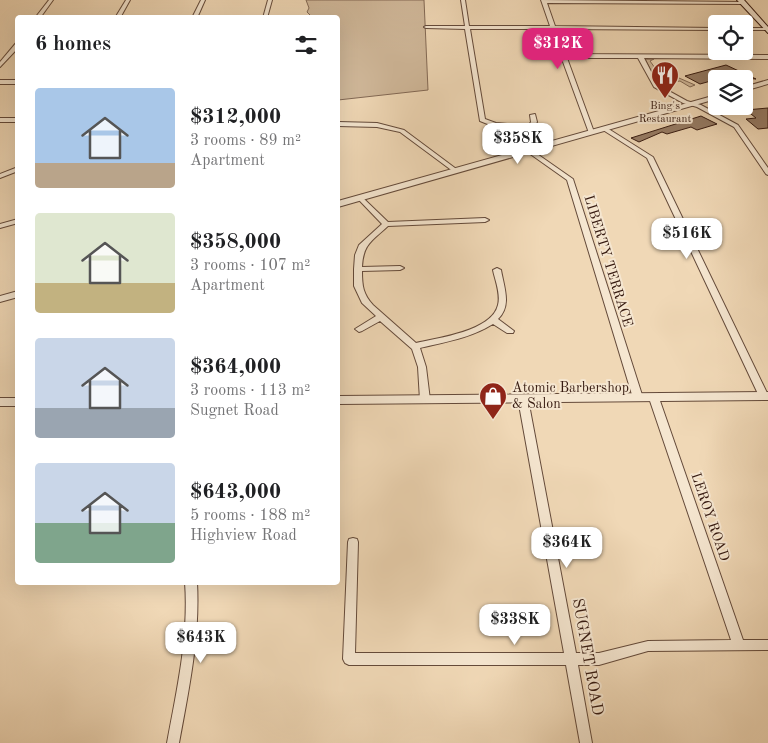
<!DOCTYPE html>
<html lang="en">
<head>
<meta charset="utf-8">
<style>
  body { margin:0; font-family:"Old Standard TT",serif; background:#f6f6f6; color:#202124; height:100vh; display:flex; flex-direction:column; font-size:19px; white-space:nowrap }
  * { box-sizing:border-box; margin:0 }
  p { font-size:16px; color:#757577 }
  .icon { flex:none; width:28px; height:28px; fill:none; stroke:currentColor; stroke-width:2; stroke-linecap:round; stroke-linejoin:round }
  .map { position:relative; flex:1; overflow:hidden }
  .sheet { position:absolute; left:15px; top:15px; width:325px; height:570px; display:flex; flex-direction:column; background:#fff; border-radius:5px; box-shadow:0 5px 20px #0002 }
  .sheet>* { flex:none }
  .buttons { position:absolute; left:708px; top:15px; display:grid; gap:10px }
  .buttons a { display:grid; place-items:center; width:45px; height:45px; border-radius:5px; background:#fff; box-shadow:0 5px 20px #0002; font-size:25px }
  .price { position:absolute; translate:-50% -42px; padding:0 11px; border-radius:10px; background:#fff; color:#222; font-size:16px; line-height:32px; filter:drop-shadow(0 1px 2px #0008) }
  .price::after { content:''; position:absolute; left:50%; top:30px; width:15px; height:11px; margin-left:-8px; background:inherit; clip-path:polygon(0 0,100% 0,50% 100%) }
  .price.current { background:#db2777; color:#fff }
  ul { padding:0; list-style:none }
  li { display:flex; align-items:center; gap:15px; height:125px; padding:0 20px }
  li span { display:grid; place-items:center; flex:none; width:140px; height:100px; border-radius:5px; color:#555 }
  li>.icon { margin-inline-start:auto }
  span .icon { width:60px; height:60px; fill:#fffc; stroke-width:1 }
  li b { font-size:21px }
  h2 { display:flex; justify-content:space-between; align-items:center; height:60px; padding:0 20px; font-size:21px }
  .map>svg:first-child { display:block }
</style>
</head>
<body>
<div class="map">
<svg width="768" height="743" viewBox="0 0 768 743">
  <rect width="100%" height="100%" fill="#f0d8b6"/>
  <filter id="stains"><feTurbulence type="fractalNoise" baseFrequency=".004" numOctaves="4"/><feColorMatrix values="0 0 0 0 .2 0 0 0 0 .09 0 0 0 0 .02 0 0 0 .5 -.17"/></filter>
  <radialGradient id="worn" r=".72"><stop offset=".6" stop-color="#630" stop-opacity="0"/><stop offset="1" stop-color="#630" stop-opacity=".3"/></radialGradient>
  <g fill="#d0b89a" stroke="#836955">
    <path d="M306,0h118l4,90 -90,10v-82l-30,-1 2,-2 -3,-3 2,-4z"/>
    <path d="M645,59h9l-4,2 5,7h4l-2,2 18,10 4,-2 16,7 -5,2 -10,-6 -22,3z"/>
  </g>
  <g fill="#977d66" stroke="#361a10">
    <path d="M726,65l30,14 -31,-2 -25,7 -15,-8z"/>
    <path d="M768,108v20l-10,1 -12,-10 10,-1 -10,-8z"/>
    <path d="M701,116l16,8 -20,6 -6,-3 -24,7 -5,-2 -23,10 -8,-4z"/>
  </g>
  <g fill="none" stroke-linecap="round" stroke-linejoin="round">
    <g stroke="#644a3a" stroke-width="2">
      <g id="minor">
        <path d="M49,0h4l-13,18h-5z"/>
        <path d="M126,0h4l-10,18h-5z"/>
        <path d="M201,0h4l-8,18h-5z"/>
        <path d="M268,0h4l-5,18h-4z"/>
        <path d="M461,0h4l4,26h81l-9,-26 204,2v2h-2l-196,-1 8,23 161,2v2l-160,-1 9,25 203,1v4l-124,-1 14,27 29,16 14,4 37,20 30,43v7l-2,-1 -32,-47 -37,-20 -14,-4 -29,-16 -16,-29h-71l27,74 -5,1 -38,-104h-81l15,90 11,4 32,3 3,-4 -1,-7 5,-1 2,8 -4,6 22,14v2h-4l-23,-14 -33,-3 -15,-6 -15,-92 -39,-1 -2,-1 2,-1h39z"/>
        <rect x="744" y="28" width="24" height="2"/>
        <path d="M16,43h2v5l-18,19v-5z"/>
        <rect x="0" y="80" width="18" height="4"/>
        <rect x="0" y="118" width="18" height="4"/>
        <path d="M338,122l39,1 27,7 55,41 -1,1h-4l-54,-40 -23,-5 -39,-1z"/>
        <path d="M603,128h4l46,29 115,238 -1,3h-6l-2,-2 -112,-238 -44,-28z"/>
        <path d="M526,149h4l43,30 70,219 -2,2 -3,1 -5,-3 -66,-218 -41,-29z"/>
        <path d="M18,167v4l-18,7v-4z"/>
        <path d="M360,196l2,1 26,25 97,-4 4,2 -4,2 -97,4c-16,15 -25,18 -26,41l38,-1 4,2 -4,2 -38,1c0,15 1,23 11,34l43,38c22,-5 76,-12 82,-38 3,-11 -3,-25 -5,-35l4,-2 4,2c3,17 11,36 -3,49l16,12 -1,2h-6l-14,-9c-22,14 -48,18 -73,24l6,19 4,33 -2,2 -3,1 -5,-3 -2,-33 -6,-18 -32,-28 -18,10 -3,1 -4,-3 21,-13 -14,-13 -8,-17v-17l1,-14 4,-10 23,-21 -24,-25 -1,-1z"/>
        <path d="M18,219v4l-18,5v-4z"/>
        <path d="M654,395l5,3 84,242h25v10l-120,1 -49,14h-21l14,78h-12l-14,-78h-217l-4,-2 -2,-4 5,-117 1,-3 4,-1 4,1 1,3 -3,111h209l-46,-254 5,-3 5,3 48,254h23l49,-12 83,-1 -82,-242z"/>
        <path d="M185,582h12c3,55 -8,107 -18,161h-12c10,-54 22,-106 18,-161z"/>
      </g>
    </g>
    <g stroke="#644a3a" stroke-width="2">
      <g id="tertiary">
        <path d="M768,80v4l-24,7v-4z"/>
        <path d="M716,95v4l-378,108v-6z"/>
        <path d="M18,291v6l-18,5v-6z"/>
        <path d="M768,392v8l-430,4v-8z"/>
        <rect x="0" y="398" width="18" height="8"/>
      </g>
    </g>
    <g stroke="#361a10" stroke-width="2">
      <path id="secondary" d="M737,0h7l24,27v6z"/>
    </g>
    <use href="#minor" fill="#f5e6d0" fill-rule="evenodd"/>
    <use href="#tertiary" fill="#f5e6d0" fill-rule="evenodd"/>
    <use href="#secondary" fill="#f5e6d0" fill-rule="evenodd"/>
  </g>
  <defs>
    <g id="restaurant-pin" transform="scale(1.4375)"><path d="M0 17L-7.5 6A9.5 9.5 0 1 1 7.5 6Z" fill="#8f2418" stroke="#f5e6d0"/><path d="M-5-6h1v4h1v-4h1v4h1v-4h1v5L-1.5 .5V6h-2V.5L-5-1ZM5-6V6H3V1.5H1.5Q1.5-4 5-6Z" fill="#fff"/></g>
    <g id="shop-pin" transform="scale(1.4375)"><path d="M0 17L-7.5 6A9.5 9.5 0 1 1 7.5 6Z" fill="#8f2418" stroke="#f5e6d0"/><path d="M-5-2.5h2.3a2.7 3.5 0 0 1 5.4 0H5L5.5 6h-11ZM-1.5-2.5h3a1.5 2.3 0 0 0-3 0Z" fill="#fff"/></g>
  </defs>
  <g fill-rule="evenodd">
    <use href="#restaurant-pin" x="665" y="75"/>
    <use href="#shop-pin" x="493" y="396"/>
  </g>
  <g text-anchor="middle" dominant-baseline="central" stroke-width="4" stroke-linejoin="round" paint-order="stroke">
    <g font-size="11" fill="#361a10" stroke="#f5e6d0">
      <text x="665" y="106">Bing's<tspan x="665" dy="13">Restaurant</tspan></text>
    </g>
    <g font-size="14" fill="#361a10" stroke="#f5e6d0">
      <text transform="translate(608 261) rotate(73)">LIBERTY TERRACE</text>
      <text transform="translate(710 517) rotate(71)">LEROY ROAD</text>
    </g>
    <g font-size="14" fill="#361a10" stroke="#f5e6d0" text-anchor="start">
      <text x="512" y="388">Atomic Barbershop<tspan x="512" dy="16">&amp; Salon</tspan></text>
    </g>
    <g font-size="16" fill="#361a10" stroke="#f5e6d0">
      <text transform="translate(587 657) rotate(80)">SUGNET ROAD</text>
    </g>
  </g>
  <rect width="100%" height="100%" filter="url(#stains)"/>
  <rect width="100%" height="100%" fill="url(#worn)"/>
</svg>
<div class="buttons">
<a><svg class="icon" aria-label="locate" viewBox="0 0 24 24"><circle cx="12" cy="12" r="6"/><path d="M12 2v4M12 18v4M2 12h4M18 12h4"/></svg></a>
<a><svg class="icon" aria-label="layers" viewBox="0 0 24 24"><path d="M12 4l9 5-9 5-9-5zM3 14l9 5 9-5"/></svg></a>
</div>
<b class="price current" style="left:558px;top:70px">$312K</b>
<b class="price" style="left:518px;top:165px">$358K</b>
<b class="price" style="left:687px;top:260px">$516K</b>
<b class="price" style="left:567px;top:569px">$364K</b>
<b class="price" style="left:515px;top:646px">$338K</b>
<b class="price" style="left:201px;top:664px">$643K</b>
<section class="sheet">
<h2>6 homes<svg class="icon" aria-label="filters" viewBox="0 0 24 24"><path d="M4 7h16M4 17h16"/><circle cx="9" cy="7" r="2"/><circle cx="15" cy="17" r="2"/></svg></h2>
<ul>
<li><span style="background:linear-gradient(#a9c7e8 75%,#b9a48a 0)"><svg class="icon" aria-label="home" viewBox="0 0 24 24"><path d="M3 11l9-7 9 7M6 9v11h12V9"/></svg></span><div><b>$312,000</b><p>3 rooms · 89 m²</p><p>Apartment</p></div></li>
<li><span style="background:linear-gradient(#dfe7d0 70%,#c2b280 0)"><svg class="icon" aria-label="home" viewBox="0 0 24 24"><path d="M3 11l9-7 9 7M6 9v11h12V9"/></svg></span><div><b>$358,000</b><p>3 rooms · 107 m²</p><p>Apartment</p></div></li>
<li><span style="background:linear-gradient(#c9d6e8 70%,#9aa5b1 0)"><svg class="icon" aria-label="home" viewBox="0 0 24 24"><path d="M3 11l9-7 9 7M6 9v11h12V9"/></svg></span><div><b>$364,000</b><p>3 rooms · 113 m²</p><p>Sugnet Road</p></div></li>
<li><span style="background:linear-gradient(#c9d6e8 60%,#7fa58c 0)"><svg class="icon" aria-label="home" viewBox="0 0 24 24"><path d="M3 11l9-7 9 7M6 9v11h12V9"/></svg></span><div><b>$643,000</b><p>5 rooms · 188 m²</p><p>Highview Road</p></div></li>
</ul>
</section>
</div>
</body>
</html>
